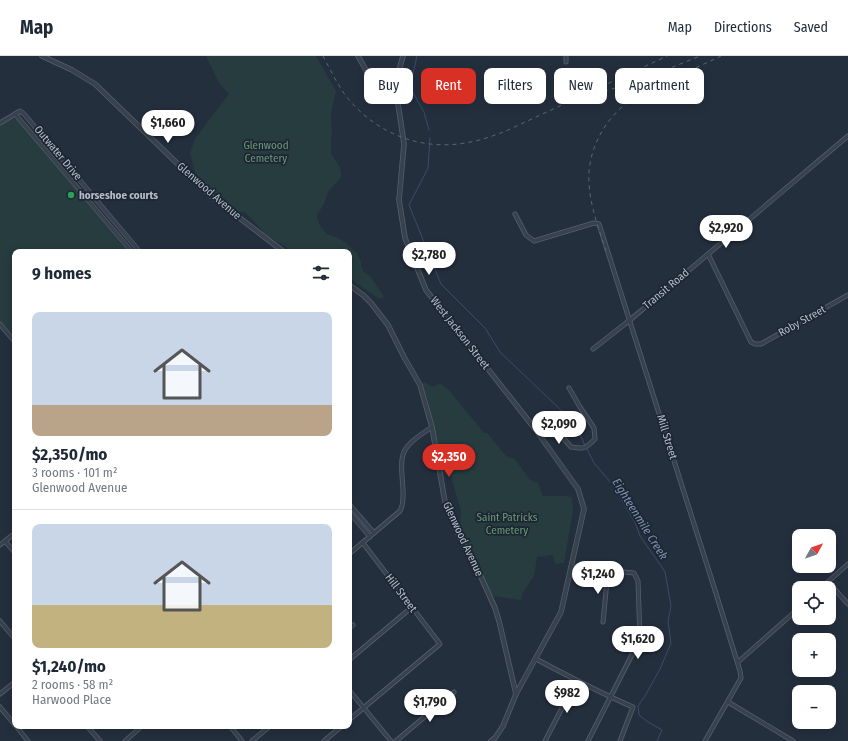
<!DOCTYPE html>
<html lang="en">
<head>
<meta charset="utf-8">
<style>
  body { margin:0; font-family:"Fira Sans Condensed",sans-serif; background:#f6f6f7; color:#1f2937; height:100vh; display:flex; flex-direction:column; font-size:15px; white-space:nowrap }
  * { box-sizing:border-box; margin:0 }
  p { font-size:13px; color:#747a83 }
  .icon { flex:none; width:22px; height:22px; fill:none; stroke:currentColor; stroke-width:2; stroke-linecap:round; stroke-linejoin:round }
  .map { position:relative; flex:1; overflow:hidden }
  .side { position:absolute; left:12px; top:193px; width:340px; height:480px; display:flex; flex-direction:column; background:#fff; border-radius:8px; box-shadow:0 2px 10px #0003 }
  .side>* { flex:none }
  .banner { position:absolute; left:364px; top:12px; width:380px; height:36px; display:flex; gap:8px }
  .needle { width:26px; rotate:50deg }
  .tools { position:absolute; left:792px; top:473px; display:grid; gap:8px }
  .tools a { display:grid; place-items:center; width:44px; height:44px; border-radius:8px; background:#fff; box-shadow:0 2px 10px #0003; font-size:20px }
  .price { position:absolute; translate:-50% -34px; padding:0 9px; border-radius:14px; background:#fff; color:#222; font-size:13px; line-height:26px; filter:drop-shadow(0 1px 2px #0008) }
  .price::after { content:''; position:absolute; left:50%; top:24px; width:12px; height:9px; margin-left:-6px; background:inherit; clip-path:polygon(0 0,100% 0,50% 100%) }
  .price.active { background:#d93025; color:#fff }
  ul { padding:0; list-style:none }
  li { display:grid; align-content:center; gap:8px; height:212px; padding:0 20px }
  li+li { border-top:1px solid #e0e1e3 }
  li span { display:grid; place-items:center; height:124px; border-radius:8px; color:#555 }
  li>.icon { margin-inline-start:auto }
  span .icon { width:72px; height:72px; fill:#fffc; stroke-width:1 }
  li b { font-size:17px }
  h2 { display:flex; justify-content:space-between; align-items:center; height:48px; padding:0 20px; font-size:17px }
  .pill { padding:0 14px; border-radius:8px; background:#fff; box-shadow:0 2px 10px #0003; font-size:14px; line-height:36px }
  .pill.active { background:#d93025; color:#fff }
  header { display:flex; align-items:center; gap:24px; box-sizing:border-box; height:56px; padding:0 20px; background:#fff; border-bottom:1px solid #e0e1e3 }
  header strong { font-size:19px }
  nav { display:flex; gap:22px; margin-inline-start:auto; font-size:14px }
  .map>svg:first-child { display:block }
</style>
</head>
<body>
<header>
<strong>Map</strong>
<nav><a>Map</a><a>Directions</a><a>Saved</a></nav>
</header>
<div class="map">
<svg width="848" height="685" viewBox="0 0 848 685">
  <rect width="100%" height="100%" fill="#242f3e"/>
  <g fill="#263c3f">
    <path d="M206,0h110l20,35 -3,13 -2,11 1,18 -1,8v12l9,15 1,5v4l-13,15 -4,12 -7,11 1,6 3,6 6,7 9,3 9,5 12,11 4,9v5l3,5 6,4 13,19v3h-5l-3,-2 -26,-18v-26h-55l-27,-16 -22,-24h-8l-40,-32 -7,-27 5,-14 8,-11 26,-34 -10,-11z"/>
    <path d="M12,63h5l3,3 108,130h-113v85l-15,-17v-194l6,-5z"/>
    <path d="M424,326l9,5 7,-4 8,6 36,44h3l20,24 7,1 16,22 8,3 5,13h22l7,1 1,13 -9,53 -9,1 -2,-9 -16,2 -3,19 -12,18 -1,6 -29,-4 -32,-63 2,-3 -2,-4 1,-15 -11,-37 -8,1 -15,-77 -5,-13z"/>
  </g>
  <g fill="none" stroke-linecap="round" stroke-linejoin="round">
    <g stroke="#394c67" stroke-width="1">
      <path d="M417,0l-7,31 14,25 5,18"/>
      <path d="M430,82l-2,30 -19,37 32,79 44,44 15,24 66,63 14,19 5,12"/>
      <path d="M587,393l7,14 18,21 16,27 7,11 5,14 19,27 6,9 6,34 -3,15 3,22 -11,26 -15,27 -7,10 1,9 9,7 14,8 -5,11"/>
    </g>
    <g stroke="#565f6c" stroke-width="5">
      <g id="minor">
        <path d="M566,6v-6"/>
        <path d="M15,58l117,138"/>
        <path d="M0,67l20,-12 4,3 116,138"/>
        <path d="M515,158l11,21 8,6 60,-18 5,1 115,363 26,84 1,7 -36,63"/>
        <path d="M708,198l43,88 4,2h6l87,-49"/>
        <path d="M0,268l15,18"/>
        <path d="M593,293l37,-29 218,-184"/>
        <path d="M535,373l9,-5 9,2 18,21c14,2 14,2 24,-8l-1,-11 -14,-21 -11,-19"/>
        <path d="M349,448l25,29"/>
        <path d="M349,456l21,25"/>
        <path d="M5,485l10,12"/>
        <path d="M0,489l15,-12"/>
        <path d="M349,498l51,-43c4,-7 3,-14 3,-22 -3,-38 -4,-40 29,-62"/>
        <path d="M571,511l63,6 4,8 2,58 -52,102"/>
        <path d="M828,526l20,22"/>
        <path d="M821,532l27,-24"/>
        <path d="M0,565l15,18"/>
        <path d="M603,566l5,-52"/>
        <path d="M349,572l4,-3"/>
        <path d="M536,603c32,17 64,34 97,48l-13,34"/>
        <path d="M349,604l63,-53"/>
        <path d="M738,606l61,-54"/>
        <path d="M349,634l42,51"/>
        <path d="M0,638l15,-12"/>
        <path d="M728,646l65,39"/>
        <path d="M0,651l15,18"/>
        <path d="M349,664l91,-76 -77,-101"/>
        <path d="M16,670l12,15"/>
        <path d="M87,670l13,15"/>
        <path d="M230,670l12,15"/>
        <path d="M125,685l17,-15"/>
        <path d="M252,685l18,-15"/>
        <path d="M324,685l18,-15"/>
        <path d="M396,685l58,-49"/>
        <path d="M545,685l31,-60"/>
      </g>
    </g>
    <g stroke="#565f6c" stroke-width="5.5">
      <g id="tertiary">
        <path d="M42,0l30,14 23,14 116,112 73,56"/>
        <path d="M358,0l13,23 12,14 14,4"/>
        <path d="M403,0l-5,18 -1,23 7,47 -5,56 6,38 21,52 109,139 43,60 6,20 -13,58 -10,45 -45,82 -13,32 -8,12 -4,3"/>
        <path d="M349,229l14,10 8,8 17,22 16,32 16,28 12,42 13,75 15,36 17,30 18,40 4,13 17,73"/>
      </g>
    </g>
    <use href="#minor" stroke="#38414e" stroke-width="3.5"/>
    <use href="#tertiary" stroke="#38414e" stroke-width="4"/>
    <g stroke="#5a6575" stroke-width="1" stroke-dasharray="4 4" stroke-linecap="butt">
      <path d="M323,0c7,13 14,28 23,40 28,36 73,55 119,47 14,-2 28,-7 41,-12l161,-75"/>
      <path d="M589,41l64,-22 47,-19"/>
      <path d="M606,195c-7,-22 -16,-45 -17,-68 -2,-28 12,-58 33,-76 6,-6 13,-10 20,-14l79,-37"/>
    </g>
  </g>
  <circle fill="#2e9e5b" stroke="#1d2633" stroke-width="1.5" cx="71" cy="139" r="4"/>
  <g text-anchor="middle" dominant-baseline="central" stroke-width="3.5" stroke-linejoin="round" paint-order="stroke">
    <g font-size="11" fill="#6b9a76" stroke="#1d2633">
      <text x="266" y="89">Glenwood<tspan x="266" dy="13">Cemetery</tspan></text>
      <text x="507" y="461">Saint Patricks<tspan x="507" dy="13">Cemetery</tspan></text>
    </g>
    <g font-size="11" fill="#b4bcc9" stroke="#1d2633">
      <text transform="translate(58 97) rotate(50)">Outwater Drive</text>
      <text transform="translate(209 135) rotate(41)">Glenwood Avenue</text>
      <text transform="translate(666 233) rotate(-40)">Transit Road</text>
      <text transform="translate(802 265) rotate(-29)">Roby Street</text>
      <text transform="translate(460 277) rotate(52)">West Jackson Street</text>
      <text transform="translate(667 381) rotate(73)">Mill Street</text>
      <text transform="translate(463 483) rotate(65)">Glenwood Avenue</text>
      <text transform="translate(401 537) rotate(53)">Hill Street</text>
    </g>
    <g font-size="11" font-weight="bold" fill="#b4bcc9" stroke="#1d2633" text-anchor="start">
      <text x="79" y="139">horseshoe courts</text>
    </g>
    <g font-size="12" font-style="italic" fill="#7c92b1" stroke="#1d2633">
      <text transform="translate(640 463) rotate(58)">Eighteenmile Creek</text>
    </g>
  </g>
</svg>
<div class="tools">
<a><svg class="needle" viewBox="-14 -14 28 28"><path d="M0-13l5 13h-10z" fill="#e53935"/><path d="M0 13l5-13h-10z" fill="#747a83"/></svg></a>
<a><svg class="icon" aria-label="locate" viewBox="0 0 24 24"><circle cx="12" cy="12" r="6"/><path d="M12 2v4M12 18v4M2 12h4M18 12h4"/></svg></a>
<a>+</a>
<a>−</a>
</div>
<b class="price" style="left:168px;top:88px">$1,660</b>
<b class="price" style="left:726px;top:193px">$2,920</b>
<b class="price" style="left:429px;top:220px">$2,780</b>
<b class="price" style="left:559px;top:389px">$2,090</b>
<b class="price active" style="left:449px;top:422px">$2,350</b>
<b class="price" style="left:598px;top:539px">$1,240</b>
<b class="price" style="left:638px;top:604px">$1,620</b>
<b class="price" style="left:567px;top:658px">$982</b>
<b class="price" style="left:430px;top:667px">$1,790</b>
<div class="banner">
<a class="pill">Buy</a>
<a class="pill active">Rent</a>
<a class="pill">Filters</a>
<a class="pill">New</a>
<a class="pill">Apartment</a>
</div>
<section class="side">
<h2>9 homes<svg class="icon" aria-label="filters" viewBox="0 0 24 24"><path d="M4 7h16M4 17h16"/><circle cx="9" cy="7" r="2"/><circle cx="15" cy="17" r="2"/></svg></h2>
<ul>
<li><span style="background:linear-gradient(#c9d6e8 75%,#b9a48a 0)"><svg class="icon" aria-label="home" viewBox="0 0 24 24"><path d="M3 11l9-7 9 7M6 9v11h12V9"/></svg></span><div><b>$2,350/mo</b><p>3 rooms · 101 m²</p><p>Glenwood Avenue</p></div></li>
<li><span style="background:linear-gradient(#c9d6e8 65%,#c2b280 0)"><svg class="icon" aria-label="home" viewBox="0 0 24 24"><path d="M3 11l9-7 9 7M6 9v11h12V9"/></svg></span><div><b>$1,240/mo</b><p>2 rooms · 58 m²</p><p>Harwood Place</p></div></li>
</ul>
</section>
</div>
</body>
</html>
